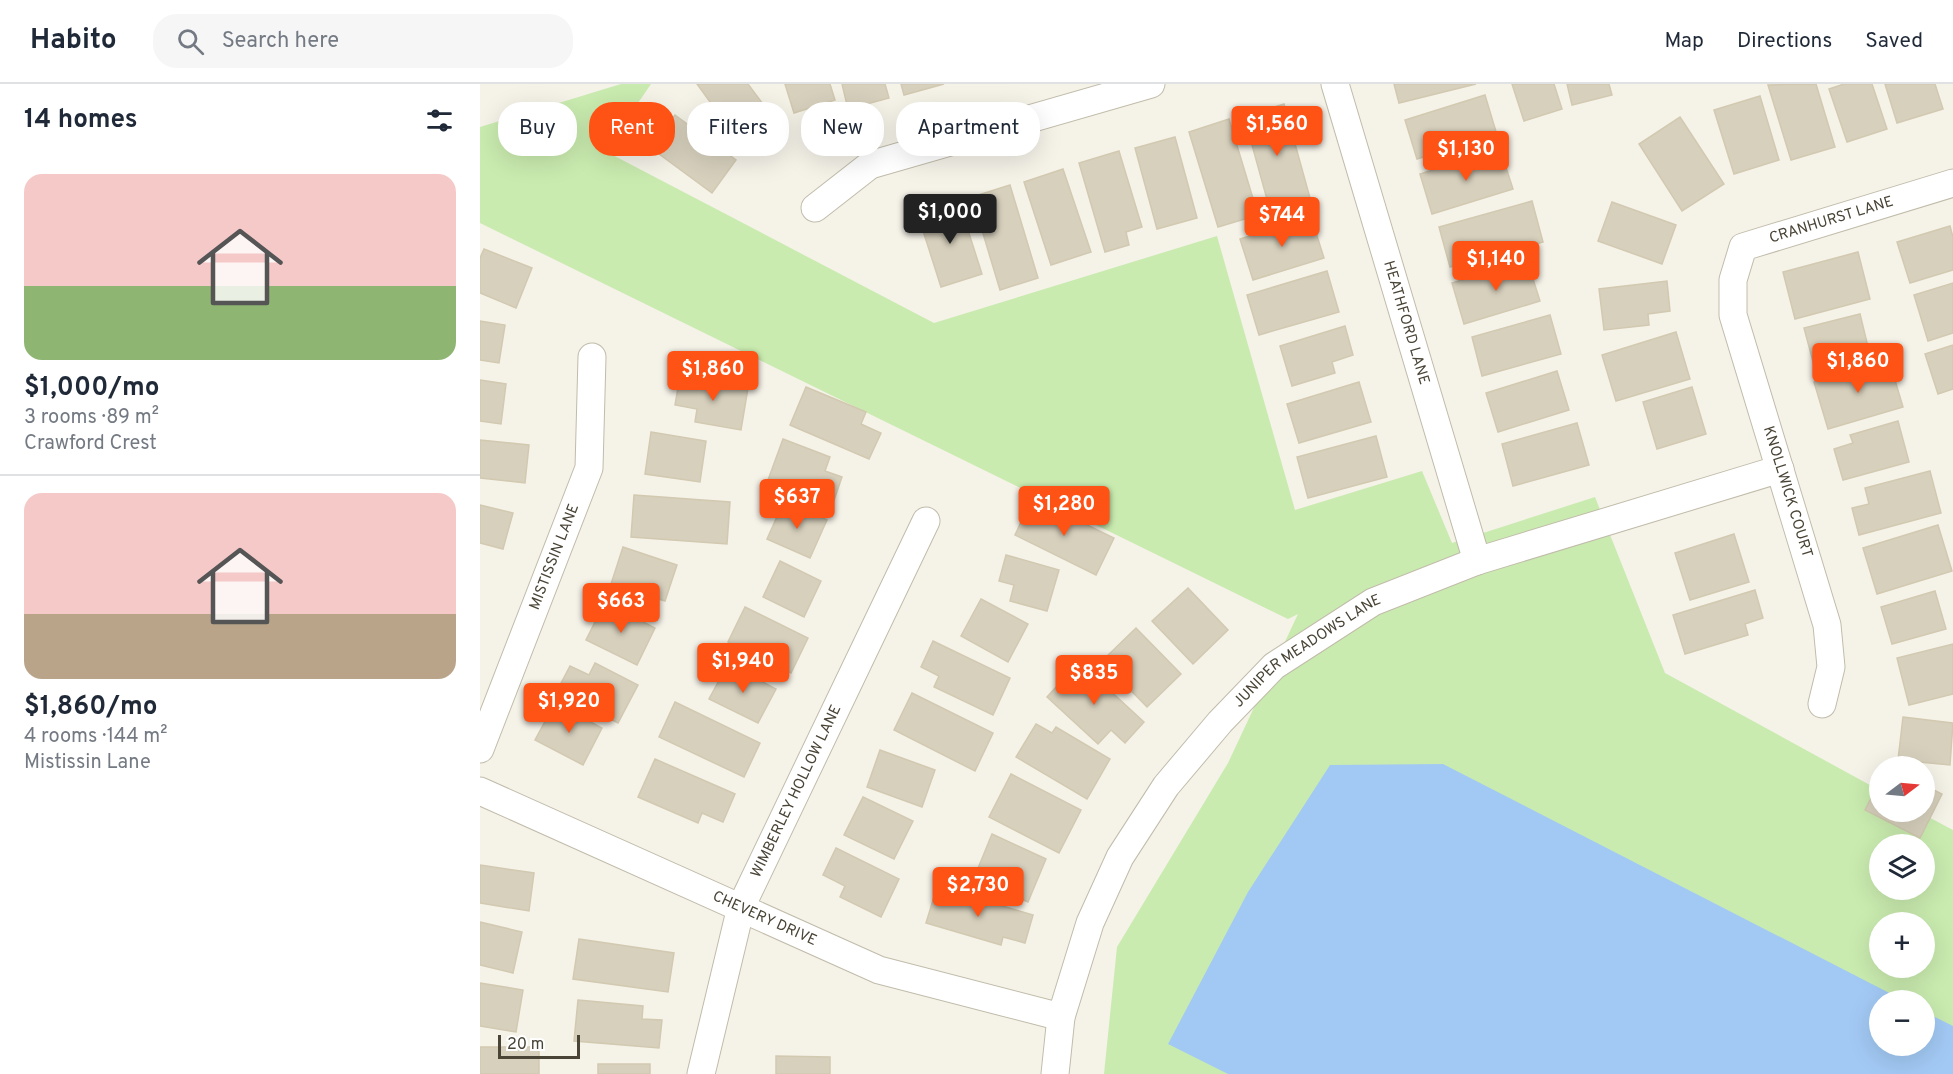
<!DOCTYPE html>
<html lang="en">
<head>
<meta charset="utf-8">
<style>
  body { margin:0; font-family:Overpass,sans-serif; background:#f6f6f7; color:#1f2937; height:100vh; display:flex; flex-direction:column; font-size:22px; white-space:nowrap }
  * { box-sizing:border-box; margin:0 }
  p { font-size:20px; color:#747a83 }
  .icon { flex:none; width:33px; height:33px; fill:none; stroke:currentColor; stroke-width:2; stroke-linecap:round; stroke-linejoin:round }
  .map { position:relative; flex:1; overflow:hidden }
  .panel { display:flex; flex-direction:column; background:#fff; width:480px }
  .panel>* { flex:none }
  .banner { position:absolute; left:18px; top:18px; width:570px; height:54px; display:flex; gap:12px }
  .needle { width:39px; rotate:74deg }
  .tools { position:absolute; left:1389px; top:672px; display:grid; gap:12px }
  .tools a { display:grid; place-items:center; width:66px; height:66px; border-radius:50%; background:#fff; box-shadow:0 6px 24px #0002; font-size:30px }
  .scale { position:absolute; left:18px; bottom:15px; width:82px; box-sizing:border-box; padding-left:6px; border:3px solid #494436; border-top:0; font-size:16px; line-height:21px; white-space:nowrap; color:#494436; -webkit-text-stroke:4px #fff; paint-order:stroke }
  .price { position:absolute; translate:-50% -51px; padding:0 14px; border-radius:6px; background:#ff5215; color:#fff; font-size:20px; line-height:39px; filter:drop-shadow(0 2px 3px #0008) }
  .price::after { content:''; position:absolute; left:50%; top:36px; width:18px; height:14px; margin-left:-9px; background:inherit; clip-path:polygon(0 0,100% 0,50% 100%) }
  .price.selected { background:#222; color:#fff }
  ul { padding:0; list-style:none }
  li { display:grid; align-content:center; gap:12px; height:318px; padding:0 24px }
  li+li { border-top:2px solid #e0e1e3 }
  li span { display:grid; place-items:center; height:186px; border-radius:18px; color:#555 }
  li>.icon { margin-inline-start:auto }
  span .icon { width:108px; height:108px; fill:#fffc; stroke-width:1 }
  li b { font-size:26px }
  h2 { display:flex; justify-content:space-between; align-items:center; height:72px; padding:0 24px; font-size:26px }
  .chip { padding:0 21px; border-radius:24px; background:#fff; box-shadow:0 6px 24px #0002; font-size:21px; line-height:54px }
  .chip.selected { background:#ff5215; color:#fff }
  header { display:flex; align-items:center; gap:36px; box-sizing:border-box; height:84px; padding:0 30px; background:#fff; border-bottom:2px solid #e0e1e3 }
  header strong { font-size:28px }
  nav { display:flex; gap:33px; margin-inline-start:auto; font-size:21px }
  .search { width:420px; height:54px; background:#f6f6f7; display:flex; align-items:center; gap:15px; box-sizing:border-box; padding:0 21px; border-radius:24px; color:#747a83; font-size:22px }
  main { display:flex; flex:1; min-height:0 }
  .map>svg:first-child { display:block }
</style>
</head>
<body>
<header>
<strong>Habito</strong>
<div class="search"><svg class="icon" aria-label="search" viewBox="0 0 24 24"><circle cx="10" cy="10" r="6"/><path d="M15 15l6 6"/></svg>Search here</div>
<nav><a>Map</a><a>Directions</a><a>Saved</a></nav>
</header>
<main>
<section class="panel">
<h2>14 homes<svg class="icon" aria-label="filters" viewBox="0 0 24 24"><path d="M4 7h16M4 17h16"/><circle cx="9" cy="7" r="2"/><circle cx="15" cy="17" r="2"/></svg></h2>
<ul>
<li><span style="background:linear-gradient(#f6c9c9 60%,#8fb573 0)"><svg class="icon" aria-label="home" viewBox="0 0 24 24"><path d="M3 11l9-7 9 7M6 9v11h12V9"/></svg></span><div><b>$1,000/mo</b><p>3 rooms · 89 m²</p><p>Crawford Crest</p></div></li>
<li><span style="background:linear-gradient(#f6c9c9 65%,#b9a48a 0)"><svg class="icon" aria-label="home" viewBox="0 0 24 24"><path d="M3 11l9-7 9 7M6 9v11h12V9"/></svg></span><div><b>$1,860/mo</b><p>4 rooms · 144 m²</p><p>Mistissin Lane</p></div></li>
</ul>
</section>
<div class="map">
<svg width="1473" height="990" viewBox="0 0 1473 990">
  <rect width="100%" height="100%" fill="#f5f2e8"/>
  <path fill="#c9ebaf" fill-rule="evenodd" d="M141,0h30l-46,67 329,172 283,-87 78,274 127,-39 30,72 143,-46 70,176 214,117 1,22h39l34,18v244h-849l13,-127 111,-184 70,-149 -10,5 -808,-396v-96zM1400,760h44v46h-44zM1400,838h44v46h-44zM1400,916h44v46h-44z"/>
  <path fill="#a2c9f4" d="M963,680l460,236h-23v46h44l1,-34 28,14v48h-725l-60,-30 80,-152 82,-127z"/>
  <g fill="#d7d0bd" stroke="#d2c9b0" stroke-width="1.5">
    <path d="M217,0h51l26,35 -34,24z"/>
    <path d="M305,0h45l5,16 -41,13z"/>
    <path d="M362,0h43l4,14 -41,11z"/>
    <path d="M421,0h43l-40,11z"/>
    <path d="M914,0h82l-77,19z"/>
    <path d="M1032,0h42l8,25 -38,12z"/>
    <path d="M1087,0h42l3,11 -40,10z"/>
    <path d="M1336,0l19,63 -44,13 -23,-75z"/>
    <path d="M1364,0h28l15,45 -40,13 -18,-53z"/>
    <path d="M1405,0h50l8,25 -46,14z"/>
    <path d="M1005,11l12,40 -80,24 -12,-39z"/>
    <path d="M1280,12l19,64 -45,14 -20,-64z"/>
    <path d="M804,20l26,94 -40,12 -26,-94z"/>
    <path d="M195,31l61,45 -24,33 -61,-45z"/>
    <path d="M1200,33l44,67 -42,27 -43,-67z"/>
    <path d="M749,35l29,96 -40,12 -29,-95z"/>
    <path d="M695,53l22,81 -40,11 -22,-81z"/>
    <path d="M1020,65l13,40 -81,25 -12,-40z"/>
    <path d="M639,67l23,76 -16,5 3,13 -24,7 -26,-89z"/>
    <path d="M583,85l28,83 -40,13 -27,-83z"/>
    <path d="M530,101l28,93 -38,12 -28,-93z"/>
    <path d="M1052,117l11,41 -93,25 -11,-40z"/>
    <path d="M479,118l23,72 -41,13 -23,-72z"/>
    <path d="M1132,118l64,23 -14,39 -64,-23z"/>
    <path d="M831,133l13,41 -71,22 -13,-41z"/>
    <path d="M1470,142l3,11v33l-43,13 -13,-41z"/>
    <path d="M4,165l48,19 -16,40 -36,-15v-35z"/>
    <path d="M1378,168l12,47 -75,20 -12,-47z"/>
    <path d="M1047,176l13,41 -76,23 -12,-41z"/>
    <path d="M847,187l12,41 -80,23 -12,-40z"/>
    <path d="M1187,197l3,30 -22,3 1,11 -45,5 -5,-41z"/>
    <path d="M1473,199v50l-25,8 -14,-46z"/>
    <path d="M1380,230l10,41 -55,14 -11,-41z"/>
    <path d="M1070,231l11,39 -79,22 -10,-39z"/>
    <path d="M0,237l25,4 -6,38 -19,-3z"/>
    <path d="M865,242l8,29 -21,7 3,11 -43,13 -12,-40z"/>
    <path d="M1196,248l14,47 -74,22 -14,-46z"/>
    <path d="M1473,261v44l-15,5 -13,-40z"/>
    <path d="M1409,276l14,47 -75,22 -14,-47z"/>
    <path d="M1077,287l12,39 -71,22 -12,-39z"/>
    <path d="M200,292l68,12 -7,42 -46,-8 2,-13 -22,-4z"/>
    <path d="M0,296l26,4 -5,40 -21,-3z"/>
    <path d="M879,298l12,40 -72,21 -12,-39z"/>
    <path d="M326,303l60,25 -5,12 20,9 -12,26 -79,-34z"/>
    <path d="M1212,303l14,47 -49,15 -14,-47z"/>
    <path d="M1418,337l11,41 -66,18 -9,-31 19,-6 -3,-8z"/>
    <path d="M1097,339l12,42 -76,21 -11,-42z"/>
    <path d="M171,348l55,9 -6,41 -55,-8z"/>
    <path d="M896,352l11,41 -79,21 -11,-41z"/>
    <path d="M303,355l47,18 -5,14 17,6 -9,26 -65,-23z"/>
    <path d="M0,356l49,5 -4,38 -45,-5z"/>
    <path d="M1450,387l11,42 -82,22 -7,-27 17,-4 -4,-16z"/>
    <path d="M154,411l96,7 -3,42 -96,-7z"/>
    <path d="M552,414l82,40 -18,37 -81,-40z"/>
    <path d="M304,417l43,19 -17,38 -43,-19z"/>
    <path d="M0,421l33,8 -10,36 -23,-6z"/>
    <path d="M1458,441l14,46 -75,23 -14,-46z"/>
    <path d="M1254,450l15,48 -59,18 -15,-47z"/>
    <path d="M143,463l54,18 -12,36 -54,-17z"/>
    <path d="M526,471l53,15 -12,41 -37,-10 4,-16 -15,-4z"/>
    <path d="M300,477l41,20 -17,36 -41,-20z"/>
    <path d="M708,504l40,42 -35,34 -41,-43z"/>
    <path d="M1275,506l8,28 -18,6 3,11 -63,19 -12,-39z"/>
    <path d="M1455,507l11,38 -54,15 -11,-37z"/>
    <path d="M501,515l47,25 -20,38 -47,-26z"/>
    <path d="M125,518l50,26 -18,37 -51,-25z"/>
    <path d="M265,523l63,31 -17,35 -63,-31z"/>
    <path d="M656,544l45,46 -34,33 -45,-46z"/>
    <path d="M453,557l77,37 -17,37 -59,-28 5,-11 -18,-9z"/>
    <path d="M1473,560v50l-44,11 -12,-47z"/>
    <path d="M599,578l65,60 -19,21 -14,-13 -13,14 -51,-47z"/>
    <path d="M115,579l43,22 -20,38 -61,-32 13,-25 19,9z"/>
    <path d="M248,580l48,25 -18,34 -49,-24z"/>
    <path d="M432,609l81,40 -18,38 -81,-41z"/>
    <path d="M195,618l85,41 -16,34 -85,-40z"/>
    <path d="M75,619l47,25 -19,37 -48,-25z"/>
    <path d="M1423,633l50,6 -3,42 -52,-5z"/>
    <path d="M556,640l16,9 4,-6 54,32 -23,40 -71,-42z"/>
    <path d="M400,666l55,20 -13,37 -55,-20z"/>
    <path d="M175,675l80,35 -12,28 -21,-9 -4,10 -60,-26z"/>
    <path d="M531,690l70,36 -22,43 -70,-36z"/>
    <path d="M1400,697v31h44v-27l18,9 -22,44 -55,-28z"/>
    <path d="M383,713l50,24 -19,38 -50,-24z"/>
    <path d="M512,750l54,25 -18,43 -54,-24z"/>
    <path d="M356,764l63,31 -18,38 -41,-20 5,-11 -22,-11z"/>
    <path d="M0,781l54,8 -5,38 -49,-8z"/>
    <path d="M457,803l96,28 -8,28 -22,-6 -2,8 -75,-22z"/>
    <path d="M0,838l42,10 -9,41 -33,-8z"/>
    <path d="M99,855l95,14 -6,39 -95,-13z"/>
    <path d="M0,899l43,7 -7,42 -36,-6z"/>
    <path d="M98,916l65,6 -1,13 20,1 -3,28 -85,-7z"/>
    <rect x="0" y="963" width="59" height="27"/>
    <path d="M296,972l54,1v17h-54z"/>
    <rect x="118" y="980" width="52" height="10"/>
  </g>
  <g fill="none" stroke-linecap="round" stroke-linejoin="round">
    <g stroke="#c1bcaa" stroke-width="29">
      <g id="minor">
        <path id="s1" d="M855,0l142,477"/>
        <path d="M335,124l55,-43 281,-81"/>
        <path id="s2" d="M1342,620l9,-37 -4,-42 -94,-310v-35l10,-33 210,-64"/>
        <path id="s3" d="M0,665l109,-281 3,-111"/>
        <path id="s4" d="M0,707l399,179 182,47"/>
        <path id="s5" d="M221,990l40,-167 185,-386"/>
        <path id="s6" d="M575,990l6,-57 29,-94 30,-66 46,-71 54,-64 54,-56 99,-64 104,-41 303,-92"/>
      </g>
    </g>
    <use href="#minor" stroke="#fff" stroke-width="27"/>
  </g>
  <g text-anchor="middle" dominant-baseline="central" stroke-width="5" stroke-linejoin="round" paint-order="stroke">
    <g font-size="15" fill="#494436" stroke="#fff">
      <text stroke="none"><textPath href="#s2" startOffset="566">CRANHURST LANE</textPath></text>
      <text stroke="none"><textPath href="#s1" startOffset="249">HEATHFORD LANE</textPath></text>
      <text transform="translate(1307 408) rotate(73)">KNOLLWICK COURT</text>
      <text stroke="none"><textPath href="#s3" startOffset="206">MISTISSIN LANE</textPath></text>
      <text stroke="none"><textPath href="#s6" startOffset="510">JUNIPER MEADOWS LANE</textPath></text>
      <text stroke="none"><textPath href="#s5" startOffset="300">WIMBERLEY HOLLOW LANE</textPath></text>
      <text stroke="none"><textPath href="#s4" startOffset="312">CHEVERY DRIVE</textPath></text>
    </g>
  </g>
</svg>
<div class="tools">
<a><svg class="needle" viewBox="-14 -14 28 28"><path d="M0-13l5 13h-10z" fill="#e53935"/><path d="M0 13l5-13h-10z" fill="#747a83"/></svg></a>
<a><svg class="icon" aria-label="layers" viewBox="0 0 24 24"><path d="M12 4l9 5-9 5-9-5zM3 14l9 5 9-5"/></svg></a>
<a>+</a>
<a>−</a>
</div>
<div class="scale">20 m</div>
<b class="price" style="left:797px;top:73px">$1,560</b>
<b class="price" style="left:986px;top:98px">$1,130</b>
<b class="price selected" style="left:470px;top:161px">$1,000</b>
<b class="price" style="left:802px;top:164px">$744</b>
<b class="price" style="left:1016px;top:208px">$1,140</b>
<b class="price" style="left:1378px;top:310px">$1,860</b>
<b class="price" style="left:233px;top:318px">$1,860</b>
<b class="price" style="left:317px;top:446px">$637</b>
<b class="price" style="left:584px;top:453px">$1,280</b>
<b class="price" style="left:141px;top:550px">$663</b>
<b class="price" style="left:263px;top:610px">$1,940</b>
<b class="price" style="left:614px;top:622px">$835</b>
<b class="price" style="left:89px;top:650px">$1,920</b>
<b class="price" style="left:498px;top:834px">$2,730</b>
<div class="banner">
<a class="chip">Buy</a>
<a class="chip selected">Rent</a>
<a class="chip">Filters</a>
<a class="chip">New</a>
<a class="chip">Apartment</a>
</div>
</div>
</main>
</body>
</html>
